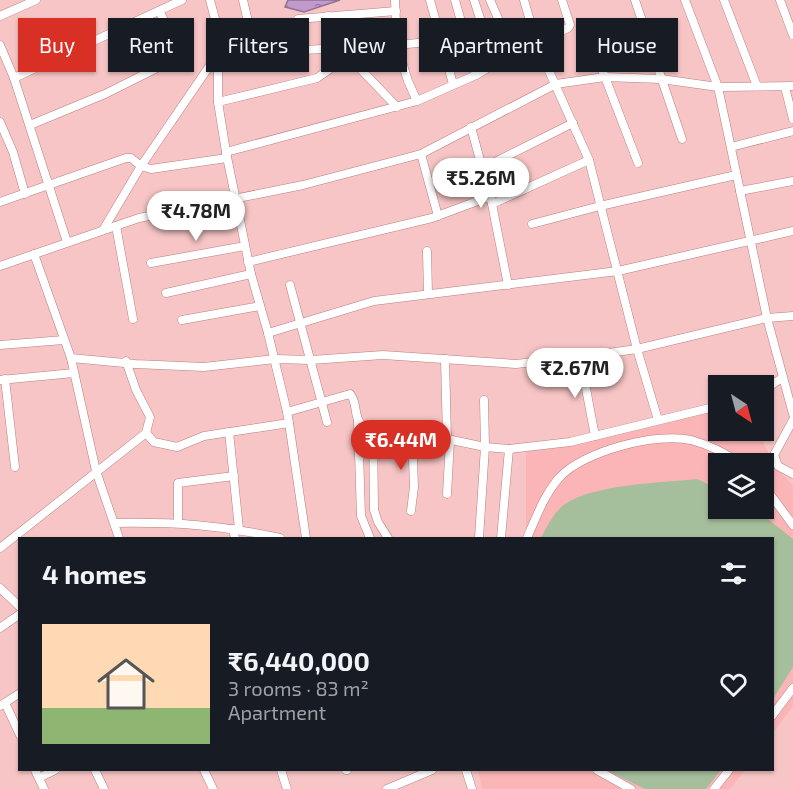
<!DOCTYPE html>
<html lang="en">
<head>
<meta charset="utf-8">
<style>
  body { margin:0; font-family:"Exo 2",sans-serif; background:#242831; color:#f1f3f6; height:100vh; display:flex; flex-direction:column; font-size:22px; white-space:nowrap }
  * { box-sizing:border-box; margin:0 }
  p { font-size:20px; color:#9ea1a6 }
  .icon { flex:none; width:33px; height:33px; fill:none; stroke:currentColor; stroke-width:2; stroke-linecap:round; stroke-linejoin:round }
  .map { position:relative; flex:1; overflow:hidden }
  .panel { position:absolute; left:18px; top:537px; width:756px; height:234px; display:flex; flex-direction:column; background:#171b24; border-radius:0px; box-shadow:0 2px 4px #0004 }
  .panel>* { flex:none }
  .banner { position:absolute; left:18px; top:18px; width:758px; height:54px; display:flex; gap:12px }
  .needle { width:39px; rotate:144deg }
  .fabs { position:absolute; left:708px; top:375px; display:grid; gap:12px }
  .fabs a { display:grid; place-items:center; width:66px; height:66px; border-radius:0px; background:#171b24; box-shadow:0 2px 4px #0004; font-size:30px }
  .price { position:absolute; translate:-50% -51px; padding:0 14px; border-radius:21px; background:#fff; color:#222; font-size:20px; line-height:39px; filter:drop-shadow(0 2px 3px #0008) }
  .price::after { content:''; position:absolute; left:50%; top:36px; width:18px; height:14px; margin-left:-9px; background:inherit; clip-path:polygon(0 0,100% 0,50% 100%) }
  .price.selected { background:#d93025; color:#fff }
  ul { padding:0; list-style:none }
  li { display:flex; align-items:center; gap:18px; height:150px; padding:0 24px }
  li span { display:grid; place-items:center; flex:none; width:168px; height:120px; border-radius:0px; color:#555 }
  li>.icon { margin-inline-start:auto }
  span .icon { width:72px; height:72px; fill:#fffc; stroke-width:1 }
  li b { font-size:26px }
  h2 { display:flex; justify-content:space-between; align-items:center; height:72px; padding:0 24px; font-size:26px }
  .tag { padding:0 21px; border-radius:0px; background:#171b24; box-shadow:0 2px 4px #0004; font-size:21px; line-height:54px }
  .tag.selected { background:#d93025; color:#fff }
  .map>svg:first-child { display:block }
</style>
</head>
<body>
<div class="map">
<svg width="793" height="789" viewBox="0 0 793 789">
  <defs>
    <pattern id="water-ripples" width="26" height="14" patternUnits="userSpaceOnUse" patternTransform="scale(1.5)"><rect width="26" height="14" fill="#c099cd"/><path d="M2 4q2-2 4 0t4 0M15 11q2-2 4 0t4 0" fill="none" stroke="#9c7ba5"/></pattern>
  </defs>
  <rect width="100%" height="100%" fill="#f7c5c5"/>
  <g fill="#fbb5b6" fill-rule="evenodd">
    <path d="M718,407v23l39,1 18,34 18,21v220l-20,27 -1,-195h-246v-86l36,-5 33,-11zM718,464h46v44h-46z"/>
    <path d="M478,770h267l-15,19h-248z"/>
  </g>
  <g fill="#a5be9c">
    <path d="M697,479l21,10v19l37,1 38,30v128l-20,32 -1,-161h-231c6,-12 13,-26 24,-34 31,-20 95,-21 132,-25z"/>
    <path d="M606,770h115l-15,19h-61z"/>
  </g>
  <path fill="url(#water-ripples)" stroke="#927095" stroke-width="1.5" d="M288,0h52l-36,12 -19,-5z"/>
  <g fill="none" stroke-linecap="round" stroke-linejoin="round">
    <g stroke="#b97f81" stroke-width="9">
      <g id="minor">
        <path d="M210,0l8,30v72l8,50 25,122 17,59 19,79 63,-18c8,8 3,24 12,31l85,14 38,8 24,2 61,-7 148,-36"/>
        <path d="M243,0l12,52"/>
        <path d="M395,0l2,46 11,35 9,20"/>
        <path d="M430,0l23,84"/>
        <path d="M455,0l21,75"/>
        <path d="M474,0l21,64"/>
        <path d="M490,0l23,53"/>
        <path d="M524,0l12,42 53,118 48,189 21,71"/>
        <path d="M635,0l47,139"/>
        <path d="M685,0l33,87 49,231 26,96"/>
        <path d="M724,0l33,86"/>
        <path d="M780,0l13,35"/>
        <path d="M0,16l36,-16"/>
        <path d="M298,19l98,-8"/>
        <path d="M585,25l53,138"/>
        <path d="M0,45l14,33 53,164"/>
        <path d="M14,78l168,-78"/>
        <path d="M785,87l8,32"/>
        <path d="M218,102l99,-24 31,-22 -18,-19 -2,-21"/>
        <path d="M397,107l-49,-51 9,-7 6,-1 77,-7"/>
        <path d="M0,122l13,30 12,42"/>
        <path d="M30,125l75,-31 74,-37 1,-7 -21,-39"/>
        <path d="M471,127l21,77 16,81"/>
        <path d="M731,147l62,-16"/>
        <path d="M226,152l191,-51 59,-26 37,-22 55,-25 2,-3 -8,-25"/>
        <path d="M421,154l17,62"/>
        <path d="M483,168l90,-45"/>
        <path d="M740,191l53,-10"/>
        <path d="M0,202l126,-44h5l10,8 10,3 76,-11"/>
        <path d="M492,204l97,-44"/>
        <path d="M532,224l68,-18 136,-31"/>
        <path d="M116,226l17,93"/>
        <path d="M103,230l38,-64 76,-111 105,-6"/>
        <path d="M427,251l1,43"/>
        <path d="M34,254l37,104 25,113 23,67"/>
        <path d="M248,262l184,-44 59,-22"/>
        <path d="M151,263l94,-17"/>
        <path d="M0,266l139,-48 164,-33 118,-31 135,-70 49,-7 56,2 57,8 75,-1"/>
        <path d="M290,285l37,137"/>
        <path d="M166,293l85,-19"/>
        <path d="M182,320l78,-14"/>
        <path d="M268,333l106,-32 244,-30 175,-40"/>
        <path d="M0,345l64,-5"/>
        <path d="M580,357l15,79"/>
        <path d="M71,358l64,6 69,3 71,-8 36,1 72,-5 133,9 64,-7 57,-8 130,-31 26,-2"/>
        <path d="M445,359l2,80"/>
        <path d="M126,361l10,29 14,27 -4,16"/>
        <path d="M5,379l10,88"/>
        <path d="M0,380l74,-7"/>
        <path d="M764,390l18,-12"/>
        <path d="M793,420l-19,35 4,11 15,8"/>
        <path d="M358,421l3,95 9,22"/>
        <path d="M289,423l17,115"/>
        <path d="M373,426l1,84 4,12 10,16"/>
        <path d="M229,432l10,97"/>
        <path d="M764,486l29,39"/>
        <path d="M447,494l3,-54"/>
        <path d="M411,511l3,-24 -2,-55"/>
        <path d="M115,523c59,-1 107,2 165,15"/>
        <path d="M178,523v-40l56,-7"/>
        <path d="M233,529l2,9"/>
        <path d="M479,538l6,-91 -1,-47"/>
        <path d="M501,538l8,-89"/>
        <path d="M527,538c9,-20 17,-43 32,-60 24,-27 98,-46 132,-38 18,5 35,13 50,24"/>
        <path d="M0,548l146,-115 8,9 23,5 27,-11 85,-13 -2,-11"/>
        <path d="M0,588l20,19"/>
        <path d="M0,628l20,-14"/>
        <path d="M5,703l15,32"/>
        <path d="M0,706l20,-13"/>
        <path d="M772,716l21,-28"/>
        <path d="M35,770l9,19"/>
        <path d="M95,770l9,19"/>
        <path d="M204,770l9,19"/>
        <path d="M281,770l6,19"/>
        <path d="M346,770h1"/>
        <path d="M466,770l6,19"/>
        <path d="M597,770l34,19"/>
        <path d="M39,778l16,-8"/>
        <path d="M387,789l45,-19"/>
        <path d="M714,789l15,-19"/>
      </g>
    </g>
    <use href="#minor" stroke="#fff" stroke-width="8"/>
  </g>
</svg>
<div class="fabs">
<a><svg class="needle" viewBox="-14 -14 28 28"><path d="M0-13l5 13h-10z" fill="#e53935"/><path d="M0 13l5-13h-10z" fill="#9ea1a6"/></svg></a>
<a><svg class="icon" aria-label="layers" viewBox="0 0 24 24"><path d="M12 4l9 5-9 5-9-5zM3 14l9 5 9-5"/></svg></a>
</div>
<b class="price" style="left:481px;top:209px">₹5.26M</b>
<b class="price" style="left:196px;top:242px">₹4.78M</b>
<b class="price" style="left:575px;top:399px">₹2.67M</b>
<b class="price selected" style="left:401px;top:471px">₹6.44M</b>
<div class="banner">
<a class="tag selected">Buy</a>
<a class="tag">Rent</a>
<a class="tag">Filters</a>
<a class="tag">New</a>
<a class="tag">Apartment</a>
<a class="tag">House</a>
</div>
<section class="panel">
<h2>4 homes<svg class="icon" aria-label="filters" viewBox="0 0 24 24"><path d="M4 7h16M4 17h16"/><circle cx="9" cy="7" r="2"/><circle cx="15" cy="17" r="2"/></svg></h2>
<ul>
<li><span style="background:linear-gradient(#ffd9b3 70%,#8fb573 0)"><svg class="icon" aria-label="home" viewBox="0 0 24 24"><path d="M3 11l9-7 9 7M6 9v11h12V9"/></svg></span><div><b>₹6,440,000</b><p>3 rooms · 83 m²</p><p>Apartment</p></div><svg class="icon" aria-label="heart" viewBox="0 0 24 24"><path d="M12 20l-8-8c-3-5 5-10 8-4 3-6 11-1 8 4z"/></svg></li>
</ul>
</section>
</div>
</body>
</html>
